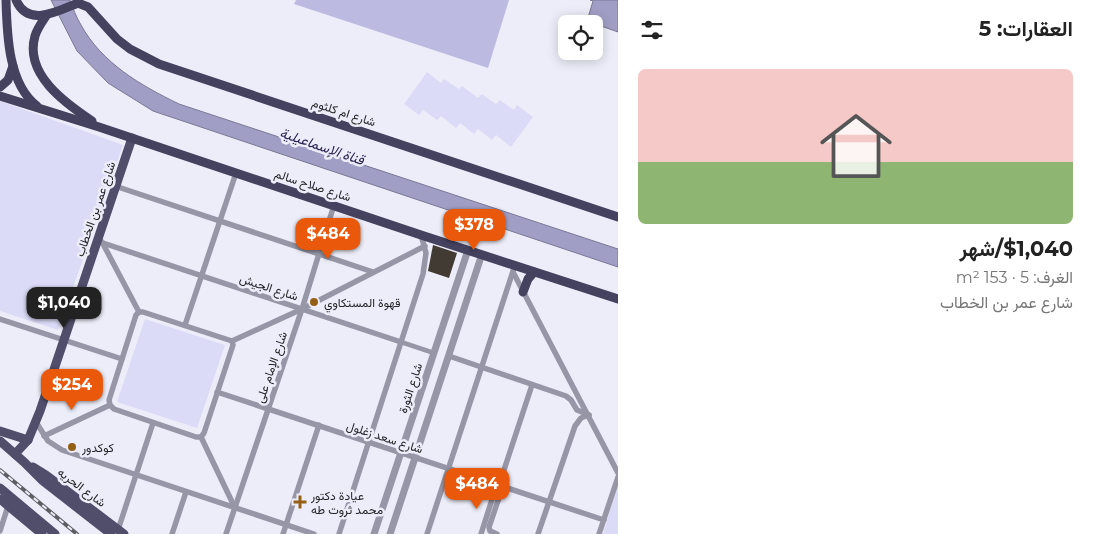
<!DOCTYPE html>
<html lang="ar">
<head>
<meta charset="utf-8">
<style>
  body { margin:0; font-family:Montserrat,Vazirmatn,sans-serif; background:#f2f2f2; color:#222; direction:rtl; height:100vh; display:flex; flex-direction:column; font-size:19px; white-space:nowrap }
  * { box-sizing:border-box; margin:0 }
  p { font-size:16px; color:#767676 }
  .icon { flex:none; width:28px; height:28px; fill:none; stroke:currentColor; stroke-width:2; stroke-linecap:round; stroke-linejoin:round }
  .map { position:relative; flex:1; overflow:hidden; direction:ltr }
  .panel { display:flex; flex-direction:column; background:#fff; width:475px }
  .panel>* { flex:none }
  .controls { position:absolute; left:558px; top:15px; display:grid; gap:10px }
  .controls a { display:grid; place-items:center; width:45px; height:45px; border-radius:8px; background:#fff; box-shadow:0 2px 12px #0003; font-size:25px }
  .price { position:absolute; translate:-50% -42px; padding:0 11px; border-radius:10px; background:#ea580c; color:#fff; font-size:16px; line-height:32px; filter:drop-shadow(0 1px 2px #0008) }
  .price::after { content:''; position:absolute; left:50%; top:30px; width:15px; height:11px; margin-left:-8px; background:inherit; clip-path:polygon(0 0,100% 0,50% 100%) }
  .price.on { background:#222; color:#fff }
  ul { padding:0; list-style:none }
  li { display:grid; align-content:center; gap:10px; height:265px; padding:0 20px }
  li span { display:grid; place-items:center; height:155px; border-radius:8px; color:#555 }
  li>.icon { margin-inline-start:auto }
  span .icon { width:90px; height:90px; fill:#fffc; stroke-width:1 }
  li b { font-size:21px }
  h2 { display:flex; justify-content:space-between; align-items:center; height:60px; padding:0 20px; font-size:21px }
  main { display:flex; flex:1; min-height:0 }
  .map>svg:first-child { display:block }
</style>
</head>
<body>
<main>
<section class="panel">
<h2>العقارات: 5<svg class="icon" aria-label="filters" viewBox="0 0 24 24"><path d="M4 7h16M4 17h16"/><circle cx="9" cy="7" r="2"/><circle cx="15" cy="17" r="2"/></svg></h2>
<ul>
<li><span style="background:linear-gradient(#f6c9c9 60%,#8fb573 0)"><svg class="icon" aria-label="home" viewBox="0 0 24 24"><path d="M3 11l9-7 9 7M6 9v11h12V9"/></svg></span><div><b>$1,040/شهر</b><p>الغرف: 5 · 153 m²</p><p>شارع عمر بن الخطاب</p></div></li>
</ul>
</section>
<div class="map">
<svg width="618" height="534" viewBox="0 0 618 534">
  <rect width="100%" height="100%" fill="#ededf9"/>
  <g fill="#dcdbf7">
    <path d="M427,72l14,11 3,-4 15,10 3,-3 16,12 4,-4 14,10 4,-4 14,10 3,-5 16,12 -22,30 -15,-12 -4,5 -14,-11 -4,5 -14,-11 -4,5 -15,-12 -4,4 -14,-10 -4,5 -15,-11z"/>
    <path d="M0,101l123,44 -65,185 -58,-19z"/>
    <path d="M145,319l80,26 -28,83 -80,-26z"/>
    <path d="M618,484v50h-15z"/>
  </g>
  <path fill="#bcbae1" d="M296,0h213l-21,68 -194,-64z"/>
  <g fill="#a09ec4" stroke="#7a7995">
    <path d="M51,0h19c3,8 6,17 11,25 21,38 59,60 98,79l439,145v18l-465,-156 -45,-28 -31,-32z"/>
    <path d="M590,0h28v32l-31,-11 6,-20z"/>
  </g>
  <path fill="#423b34" d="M433,245l24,8 -8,25 -21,-7z"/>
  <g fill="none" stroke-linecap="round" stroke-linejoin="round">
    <path stroke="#9796a7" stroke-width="4.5" d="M401,342l33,11"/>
    <g stroke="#9796a7" stroke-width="5.5">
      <path d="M115,186l258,86"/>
      <path d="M97,241l304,101"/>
      <path d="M102,242l37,70"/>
      <path d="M513,272l105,201"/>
      <path d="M139,312h4l89,29 1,4 -29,88 -3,4h-5l-82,-28 -4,-4 -1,-5 27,-85z"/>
      <path d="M0,319l122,40"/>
      <path d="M185,325l51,-152"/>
      <path d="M232,341l70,-32 123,-63"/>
      <path d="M449,356l117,40 5,4 6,10 12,5"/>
      <path d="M217,392l387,128"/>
      <path d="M36,422l12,19 14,9 252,84"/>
      <path d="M44,436l66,-31"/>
      <path d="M201,437l34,71"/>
      <path d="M499,485l33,-100"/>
      <path d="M118,530l35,-107"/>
      <path d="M0,531l8,-25"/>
      <path d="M172,534l14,-42"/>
      <path d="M226,534l76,-225 32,-104"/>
      <path d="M283,534l36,-109"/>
      <path d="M339,534l84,-260 3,-21 -5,-18"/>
      <path d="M427,534l88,-269"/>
      <path d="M481,534l16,-50"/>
      <path d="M497,534l-7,-3 -1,-4 14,-41"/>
      <path d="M538,534l37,-108 6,-8 8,-3"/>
      <path d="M599,534l19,-57"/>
    </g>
    <g stroke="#9796a7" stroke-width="7">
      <path d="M374,534l94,-284"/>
      <path d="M390,534l92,-280"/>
    </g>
    <g stroke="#514e6b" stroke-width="9">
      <path d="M0,431l28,9"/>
      <path d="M0,441l24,21 19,19 68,53"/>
      <path d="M15,454l13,-14 12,-29 92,-273"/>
      <path d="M33,467l13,8 78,59"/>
      <path d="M0,488l55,46"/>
      <path d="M0,499l42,35"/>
    </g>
    <g stroke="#454260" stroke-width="9">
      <path d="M6,0c1,34 2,84 31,106"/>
      <path d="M16,0c12,28 42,11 62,3l10,4 29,32 13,10 29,15 459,153"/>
      <path d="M46,16c-4,6 -9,13 -11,20 -11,38 30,67 57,85"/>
      <path d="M0,87l8,-7 5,-14"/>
      <path d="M0,96l99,31 322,108 197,64"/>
      <path d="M523,292l5,-13 6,-7"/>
    </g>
    <g stroke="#5e5e64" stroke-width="4">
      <path id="rail" d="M0,470l77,64"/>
    </g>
    <use href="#rail" stroke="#ededf9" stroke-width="2" stroke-dasharray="5.5" stroke-linecap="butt"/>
  </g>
  <g fill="#946015" stroke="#ededf9" stroke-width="2">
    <circle cx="314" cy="302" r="5"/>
    <circle cx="72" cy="447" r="5"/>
    <path d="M297.5 494.5h5v5h5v5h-5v5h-5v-5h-5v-5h5z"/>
  </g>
  <g text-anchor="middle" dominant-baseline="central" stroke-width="5" stroke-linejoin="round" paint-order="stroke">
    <g font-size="12" fill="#232327" stroke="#ededf9">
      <text transform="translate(344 112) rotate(18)">شارع ام كلثوم</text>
      <text transform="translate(313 185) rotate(18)">شارع صلاح سالم</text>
      <text transform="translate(95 209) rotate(-71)">شارع عمر بن الخطاب</text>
      <text transform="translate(269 287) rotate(18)">شارع الجيش</text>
      <text transform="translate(271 367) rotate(-71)">شارع الإمام على</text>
      <text transform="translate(410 388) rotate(-72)">شارع الثورة</text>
      <text transform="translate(385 437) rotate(18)">شارع سعد زغلول</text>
      <text transform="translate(82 487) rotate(37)">شارع الحريه</text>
    </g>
    <g font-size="12" fill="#232327" stroke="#ededf9" text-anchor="start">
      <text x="324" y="302">قهوة المستكاوي</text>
      <text x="82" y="447">كوكدور</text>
      <text x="311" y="495">عيادة دكتور<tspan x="311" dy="14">محمد ثروت طه</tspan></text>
    </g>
    <g font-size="14" font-style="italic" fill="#2c2455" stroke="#ededf9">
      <text transform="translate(322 146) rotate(19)">قناة الإسماعيلية</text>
    </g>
  </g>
</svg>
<div class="controls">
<a><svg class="icon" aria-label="locate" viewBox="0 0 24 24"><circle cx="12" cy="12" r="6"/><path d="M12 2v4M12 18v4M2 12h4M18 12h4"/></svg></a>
</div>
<b class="price" style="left:474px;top:251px">$378</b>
<b class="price" style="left:328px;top:260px">$484</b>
<b class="price on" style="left:64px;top:329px">$1,040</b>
<b class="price" style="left:72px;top:411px">$254</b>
<b class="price" style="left:477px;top:510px">$484</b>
</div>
</main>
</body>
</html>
